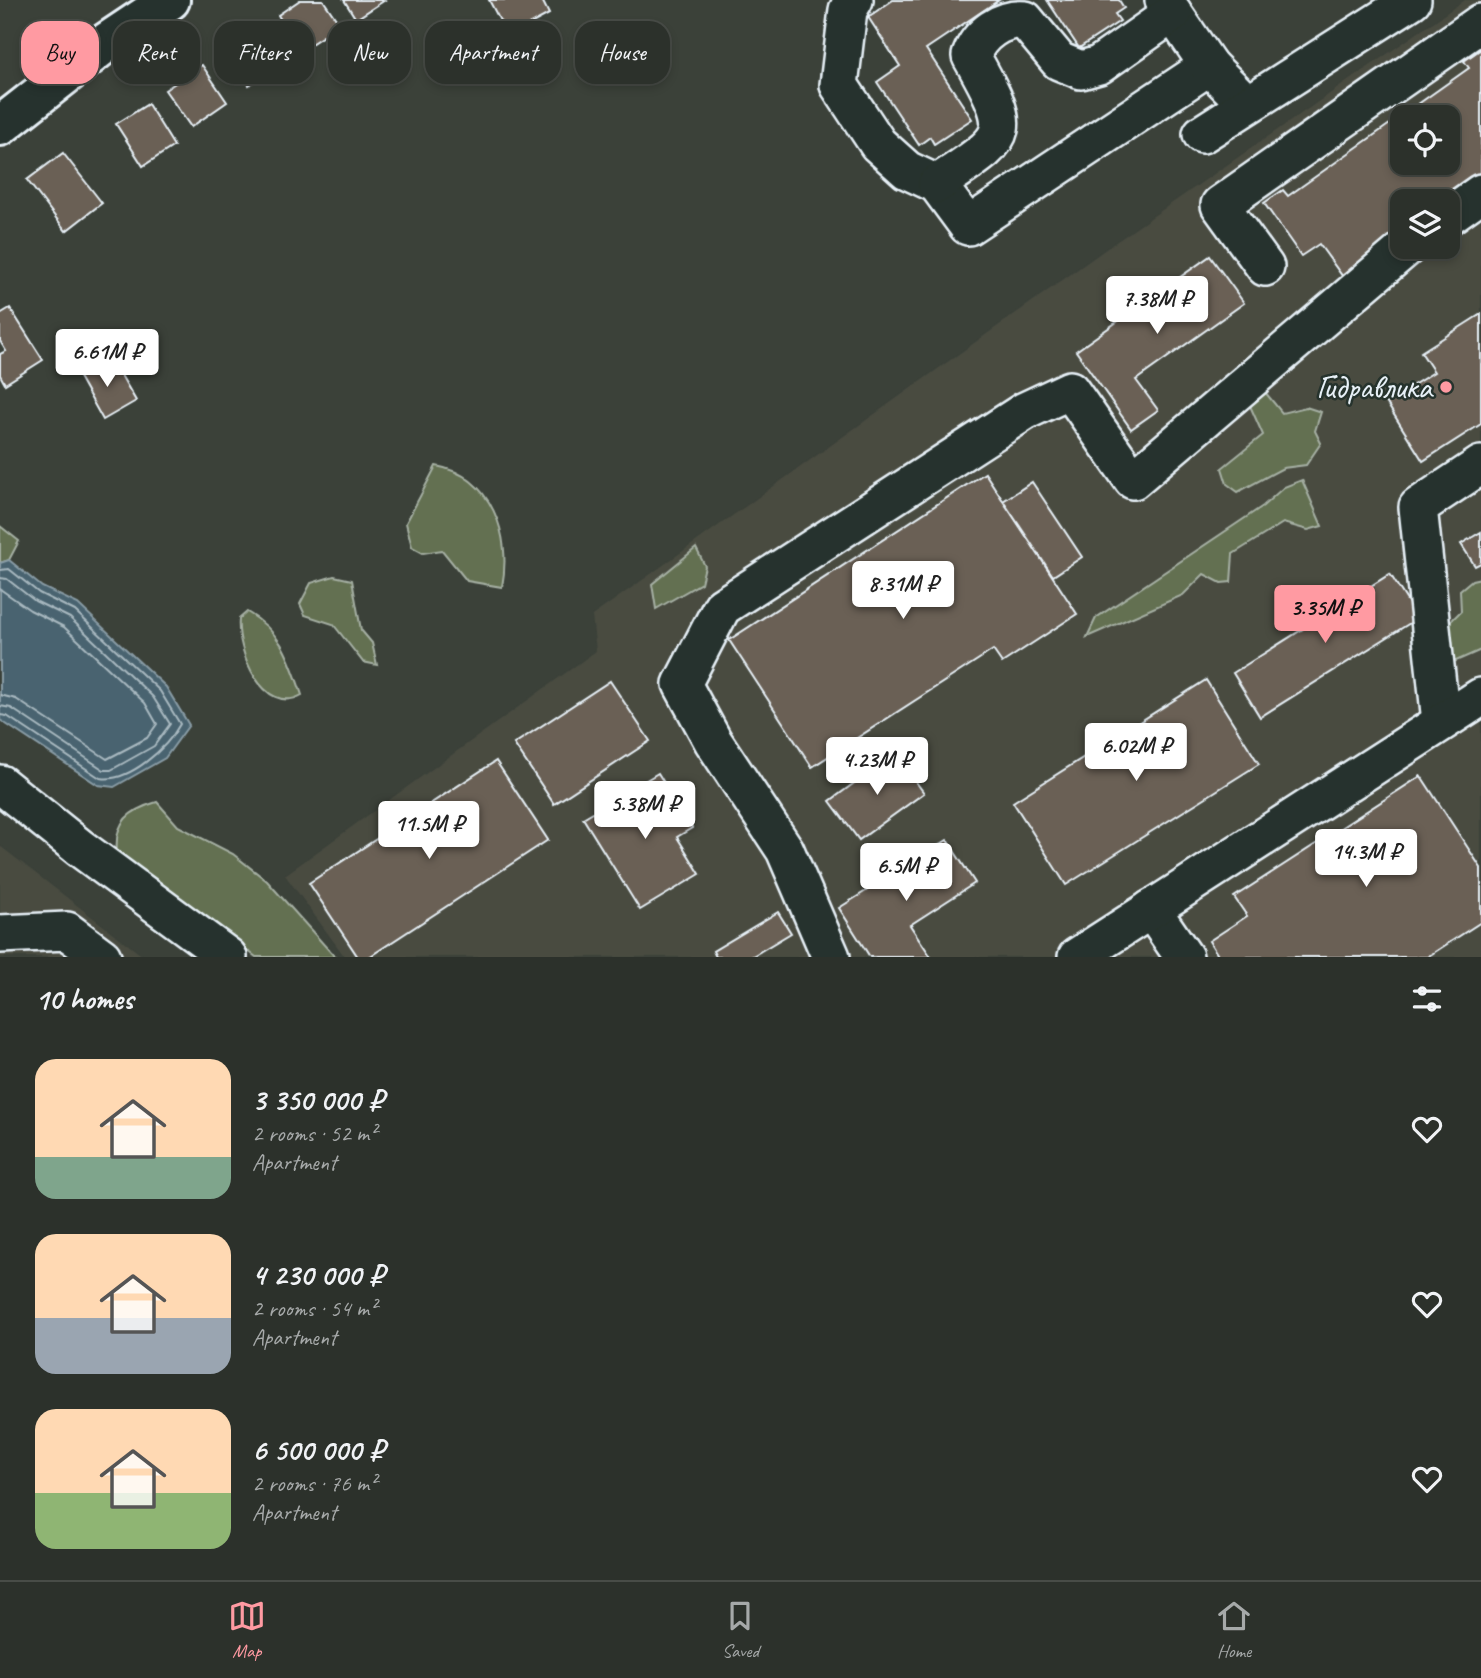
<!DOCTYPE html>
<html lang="en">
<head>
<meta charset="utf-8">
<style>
  body { margin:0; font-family:Caveat,sans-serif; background:#343933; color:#f1f3f6; height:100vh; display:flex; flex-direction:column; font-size:26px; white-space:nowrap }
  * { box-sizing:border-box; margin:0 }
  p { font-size:23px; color:#a6a9a9 }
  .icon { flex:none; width:38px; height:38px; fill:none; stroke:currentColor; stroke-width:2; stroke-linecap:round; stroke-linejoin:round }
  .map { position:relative; height:957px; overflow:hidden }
  .drawer { display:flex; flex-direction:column; background:#2c312b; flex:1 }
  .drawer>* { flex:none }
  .top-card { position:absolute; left:21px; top:21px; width:700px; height:63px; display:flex; gap:14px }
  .buttons { position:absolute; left:1390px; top:105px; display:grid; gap:14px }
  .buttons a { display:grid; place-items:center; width:70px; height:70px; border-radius:14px; background:#2c312b; box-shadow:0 4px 10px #0003,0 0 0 2px #484c47; font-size:35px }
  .price { position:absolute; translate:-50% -60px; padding:0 16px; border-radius:7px; background:#fff; color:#222; font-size:23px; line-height:46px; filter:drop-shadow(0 2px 4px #0008) }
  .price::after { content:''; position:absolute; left:50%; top:42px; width:21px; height:16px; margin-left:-10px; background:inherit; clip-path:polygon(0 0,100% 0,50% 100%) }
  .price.active { background:#ff9aa2; color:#111 }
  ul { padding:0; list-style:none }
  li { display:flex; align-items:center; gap:21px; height:175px; padding:0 35px }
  li span { display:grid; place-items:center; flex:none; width:196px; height:140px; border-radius:21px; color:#555 }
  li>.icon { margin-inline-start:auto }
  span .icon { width:84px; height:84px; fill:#fffc; stroke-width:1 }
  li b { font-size:30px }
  h2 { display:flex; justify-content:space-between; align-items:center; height:84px; padding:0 35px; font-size:30px }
  .pill { padding:0 24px; border-radius:21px; background:#2c312b; box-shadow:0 4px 10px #0003,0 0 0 2px #484c47; font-size:24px; line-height:63px }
  .pill.active { background:#ff9aa2; color:#111 }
  .tabs { display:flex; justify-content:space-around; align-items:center; height:98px; border-top:2px solid #484c47; background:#2c312b; font-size:19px; color:#a6a9a9 }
  .tabs a { display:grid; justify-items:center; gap:4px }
  .tabs .active { color:#ff9aa2 }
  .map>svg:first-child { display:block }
</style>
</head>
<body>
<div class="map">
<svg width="1481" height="957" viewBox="0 0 1481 957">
  <rect width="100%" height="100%" fill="#3b4139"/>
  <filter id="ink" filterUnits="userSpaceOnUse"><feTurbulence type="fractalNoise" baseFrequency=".0143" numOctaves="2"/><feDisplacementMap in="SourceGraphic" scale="14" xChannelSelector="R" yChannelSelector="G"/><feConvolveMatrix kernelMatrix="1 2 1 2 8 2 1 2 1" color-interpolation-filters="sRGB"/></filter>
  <g filter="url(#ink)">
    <g fill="#494b41" fill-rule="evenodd">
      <path d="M1465,0h16v957h-1136l-60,-82 311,-224 -4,-35 521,-372zM1402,117h45v46h-45zM1402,201h45v46h-45z"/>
      <path d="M0,846l144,111h-144z"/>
    </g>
    <g fill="#637051" stroke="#a6b0a4" stroke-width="2">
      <path d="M1265,392l17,21 24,-6 15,5 -6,19 6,12 -15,22 -23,3 -45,24 -11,-8 -5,-16 41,-33 -16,-36z"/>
      <path d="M436,466c56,10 76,70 66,121l-35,-6 -25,-31 -19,3 -11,-6 -6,-24z"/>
      <path d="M1302,480l20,46 -14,4 -25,-7 -50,31 -2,28 -10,1 -17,-9 -21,21 -96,42 9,-19 167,-112 21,-19z"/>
      <path d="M0,526l19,15 -10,19 -9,3z"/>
      <path d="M696,548l9,18 -4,17 -45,26 -4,-25z"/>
      <path d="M334,576l18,4 9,50 11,13 5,22 -14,-3 -30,-38 -28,-9 -5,-11 11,-21z"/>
      <path d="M1481,578v72l-34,15 3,-43 11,-11 -1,-21 12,-10z"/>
      <path d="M247,612c35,20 42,46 55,83 -39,22 -66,-45 -63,-76z"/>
      <path d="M157,802l21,24 55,28 34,27 68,76h-79l-139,-105c-3,-30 12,-42 40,-50z"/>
    </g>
    <path fill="#4a646f" stroke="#899ca6" stroke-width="2" d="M9,560l33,27 36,17 88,83 23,38 -24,33 -51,29 -16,-2 -98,-65v-157z"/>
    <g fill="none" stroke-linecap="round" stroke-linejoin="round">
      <g stroke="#a9b9c1" stroke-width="2">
        <path d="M0,570l9,-1 30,24 36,18 85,80 20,33c-13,24 -51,59 -80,54l-93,-62 -7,-1"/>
        <path d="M0,578l7,1 28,22 35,17 83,79 17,27 -16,22 -43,24h-7l-93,-62 -11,-2"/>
        <path d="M0,589l30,21 34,17 81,76 12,21 -10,14 -40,21 -91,-60 -16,-4"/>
      </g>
    </g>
    <g fill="#6b6154" stroke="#e8f1f8" stroke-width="2" fill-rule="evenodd">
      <path d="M300,0h23l17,25 -40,26 -22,-36z"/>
      <path d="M344,0h41l-29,19z"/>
      <path d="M489,0h53l7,14 -41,22z"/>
      <path d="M893,0h106l-73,49 46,70 -38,25 -4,-7 -11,8 -42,-63 23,-16 -32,-49z"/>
      <path d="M1047,0h72l5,8 -9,6 5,7 -41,27z"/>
      <path d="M258,26l24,36 -33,23 -24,-36z"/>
      <path d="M1481,49v129l-34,23h-45v34l-59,42 -24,-33 -18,12 -37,-53 19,-13 5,6 181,-128 -5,-7zM1402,117h45v46h-45z"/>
      <path d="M202,65l25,37 -36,25 -26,-37z"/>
      <path d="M148,104l26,42 -31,20 -27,-42z"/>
      <path d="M63,153l39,50 -36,28 -39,-51z"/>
      <path d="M1210,256l34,47 -108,77 22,30 -27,19 -55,-78z"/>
      <path d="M10,308l33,52 -38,24 -5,-9v-21l6,-3 -6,-10v-27z"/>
      <path d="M1481,314v110l-58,37 -37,-59 48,-30 -13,-20z"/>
      <path d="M111,358l25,43 -33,19 -24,-43z"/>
      <path d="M985,473l92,141 -75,49 -9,-13 -181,117 -83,-127z"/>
      <path d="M1032,482l50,75 -29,19 -50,-75z"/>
      <path d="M1481,532v31l-6,3 -14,-22z"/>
      <path d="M1390,574l28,44 -158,99 -27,-44z"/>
      <path d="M1206,680l53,84 -193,121 -53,-83z"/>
      <path d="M610,681l40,60 -96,63 -40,-60z"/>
      <path d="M895,753l29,40 -65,47 -29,-39z"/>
      <path d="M496,761l52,79 -179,117h-11l-49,-74z"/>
      <path d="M658,773l34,55 -15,9 23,37 -60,36 -57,-92z"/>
      <path d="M1421,776l60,92v54l-54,35h-208l-10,-16 38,-25 -13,-19z"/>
      <path d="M947,840l28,43 -65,42 21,32h-61l-31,-49z"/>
      <path d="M778,912l13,21 -40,24h-35l-3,-6z"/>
    </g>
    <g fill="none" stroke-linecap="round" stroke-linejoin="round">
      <g stroke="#e8f1f8" stroke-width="42">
        <g id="minor">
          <path d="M854,0l-6,10 -9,75 39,59 29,26 30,14 31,42 241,-160"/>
          <path d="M1164,0l45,66 38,38"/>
          <path d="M1202,134l210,-134"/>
          <path d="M937,184c72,-49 80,-47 34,-128 8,-22 30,-38 54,-36l34,41 22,9 18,-5 74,-52"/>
          <path d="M1447,217l34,-24"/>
          <path d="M1265,267l-45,-62 261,-182"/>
          <path d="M1441,722l-23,-215 63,-42"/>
          <path d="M0,784l80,64 148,109"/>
          <path d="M1151,909l33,48"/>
          <path d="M0,934l67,-3 35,26"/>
          <path d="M831,957l-46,-107 -72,-109 -31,-57 40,-77 303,-196 45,-21 63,90 274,-233"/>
          <path d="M1077,957l404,-260"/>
        </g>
      </g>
      <g stroke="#e8f1f8" stroke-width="44">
        <path id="highway" d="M0,126l107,-84 63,-42"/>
      </g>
      <use href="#minor" stroke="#26332d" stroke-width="37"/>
      <use href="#highway" stroke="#26332d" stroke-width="38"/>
    </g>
  </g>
  <circle fill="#ff9aa2" stroke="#26332d" stroke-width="2.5" cx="1446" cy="387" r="7"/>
  <g text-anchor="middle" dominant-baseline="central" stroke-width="5" stroke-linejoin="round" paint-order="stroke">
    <g font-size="33" fill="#e8f1f8" stroke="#26332d" text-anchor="end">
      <text x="1432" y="387">Гидравлика</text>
    </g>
  </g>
</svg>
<div class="buttons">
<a><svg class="icon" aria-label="locate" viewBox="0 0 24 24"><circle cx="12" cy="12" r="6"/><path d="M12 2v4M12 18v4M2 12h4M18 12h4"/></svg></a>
<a><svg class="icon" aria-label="layers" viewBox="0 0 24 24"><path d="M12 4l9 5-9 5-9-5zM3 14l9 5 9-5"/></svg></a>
</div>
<b class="price" style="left:1157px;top:336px">7.38M ₽</b>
<b class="price" style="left:107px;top:389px">6.61M ₽</b>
<b class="price" style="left:903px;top:621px">8.31M ₽</b>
<b class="price active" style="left:1325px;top:645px">3.35M ₽</b>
<b class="price" style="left:1136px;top:783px">6.02M ₽</b>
<b class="price" style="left:877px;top:797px">4.23M ₽</b>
<b class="price" style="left:645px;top:841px">5.38M ₽</b>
<b class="price" style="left:429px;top:861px">11.5M ₽</b>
<b class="price" style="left:1366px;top:889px">14.3M ₽</b>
<b class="price" style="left:906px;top:903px">6.5M ₽</b>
<div class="top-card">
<a class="pill active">Buy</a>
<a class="pill">Rent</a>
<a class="pill">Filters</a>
<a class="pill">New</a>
<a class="pill">Apartment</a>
<a class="pill">House</a>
</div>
</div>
<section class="drawer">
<h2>10 homes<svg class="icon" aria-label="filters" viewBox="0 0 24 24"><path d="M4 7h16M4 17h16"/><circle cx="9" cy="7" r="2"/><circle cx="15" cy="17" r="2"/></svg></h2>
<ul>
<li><span style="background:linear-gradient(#ffd9b3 70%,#7fa58c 0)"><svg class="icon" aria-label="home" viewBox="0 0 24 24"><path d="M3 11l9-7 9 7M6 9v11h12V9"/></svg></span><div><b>3 350 000 ₽</b><p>2 rooms · 52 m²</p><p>Apartment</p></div><svg class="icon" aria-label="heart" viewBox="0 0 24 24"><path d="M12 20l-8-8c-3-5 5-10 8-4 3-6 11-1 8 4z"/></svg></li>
<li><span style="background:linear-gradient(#ffd9b3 60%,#9aa5b1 0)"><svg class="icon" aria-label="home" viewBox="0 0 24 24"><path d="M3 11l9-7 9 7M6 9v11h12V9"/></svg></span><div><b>4 230 000 ₽</b><p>2 rooms · 54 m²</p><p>Apartment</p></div><svg class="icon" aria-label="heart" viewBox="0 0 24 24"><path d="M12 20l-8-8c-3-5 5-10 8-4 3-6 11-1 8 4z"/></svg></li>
<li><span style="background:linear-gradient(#ffd9b3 60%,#8fb573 0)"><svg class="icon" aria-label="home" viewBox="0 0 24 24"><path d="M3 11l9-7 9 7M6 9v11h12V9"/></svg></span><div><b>6 500 000 ₽</b><p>2 rooms · 76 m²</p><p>Apartment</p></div><svg class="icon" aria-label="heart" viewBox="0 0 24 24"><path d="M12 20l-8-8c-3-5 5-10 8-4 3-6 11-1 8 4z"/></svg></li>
</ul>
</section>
<nav class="tabs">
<a class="active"><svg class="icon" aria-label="map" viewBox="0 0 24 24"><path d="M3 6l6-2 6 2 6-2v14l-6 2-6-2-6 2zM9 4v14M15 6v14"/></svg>Map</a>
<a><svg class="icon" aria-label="saved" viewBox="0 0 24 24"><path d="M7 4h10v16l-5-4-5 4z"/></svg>Saved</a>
<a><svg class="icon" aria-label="home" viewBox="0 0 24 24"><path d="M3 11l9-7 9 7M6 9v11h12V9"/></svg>Home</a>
</nav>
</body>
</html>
